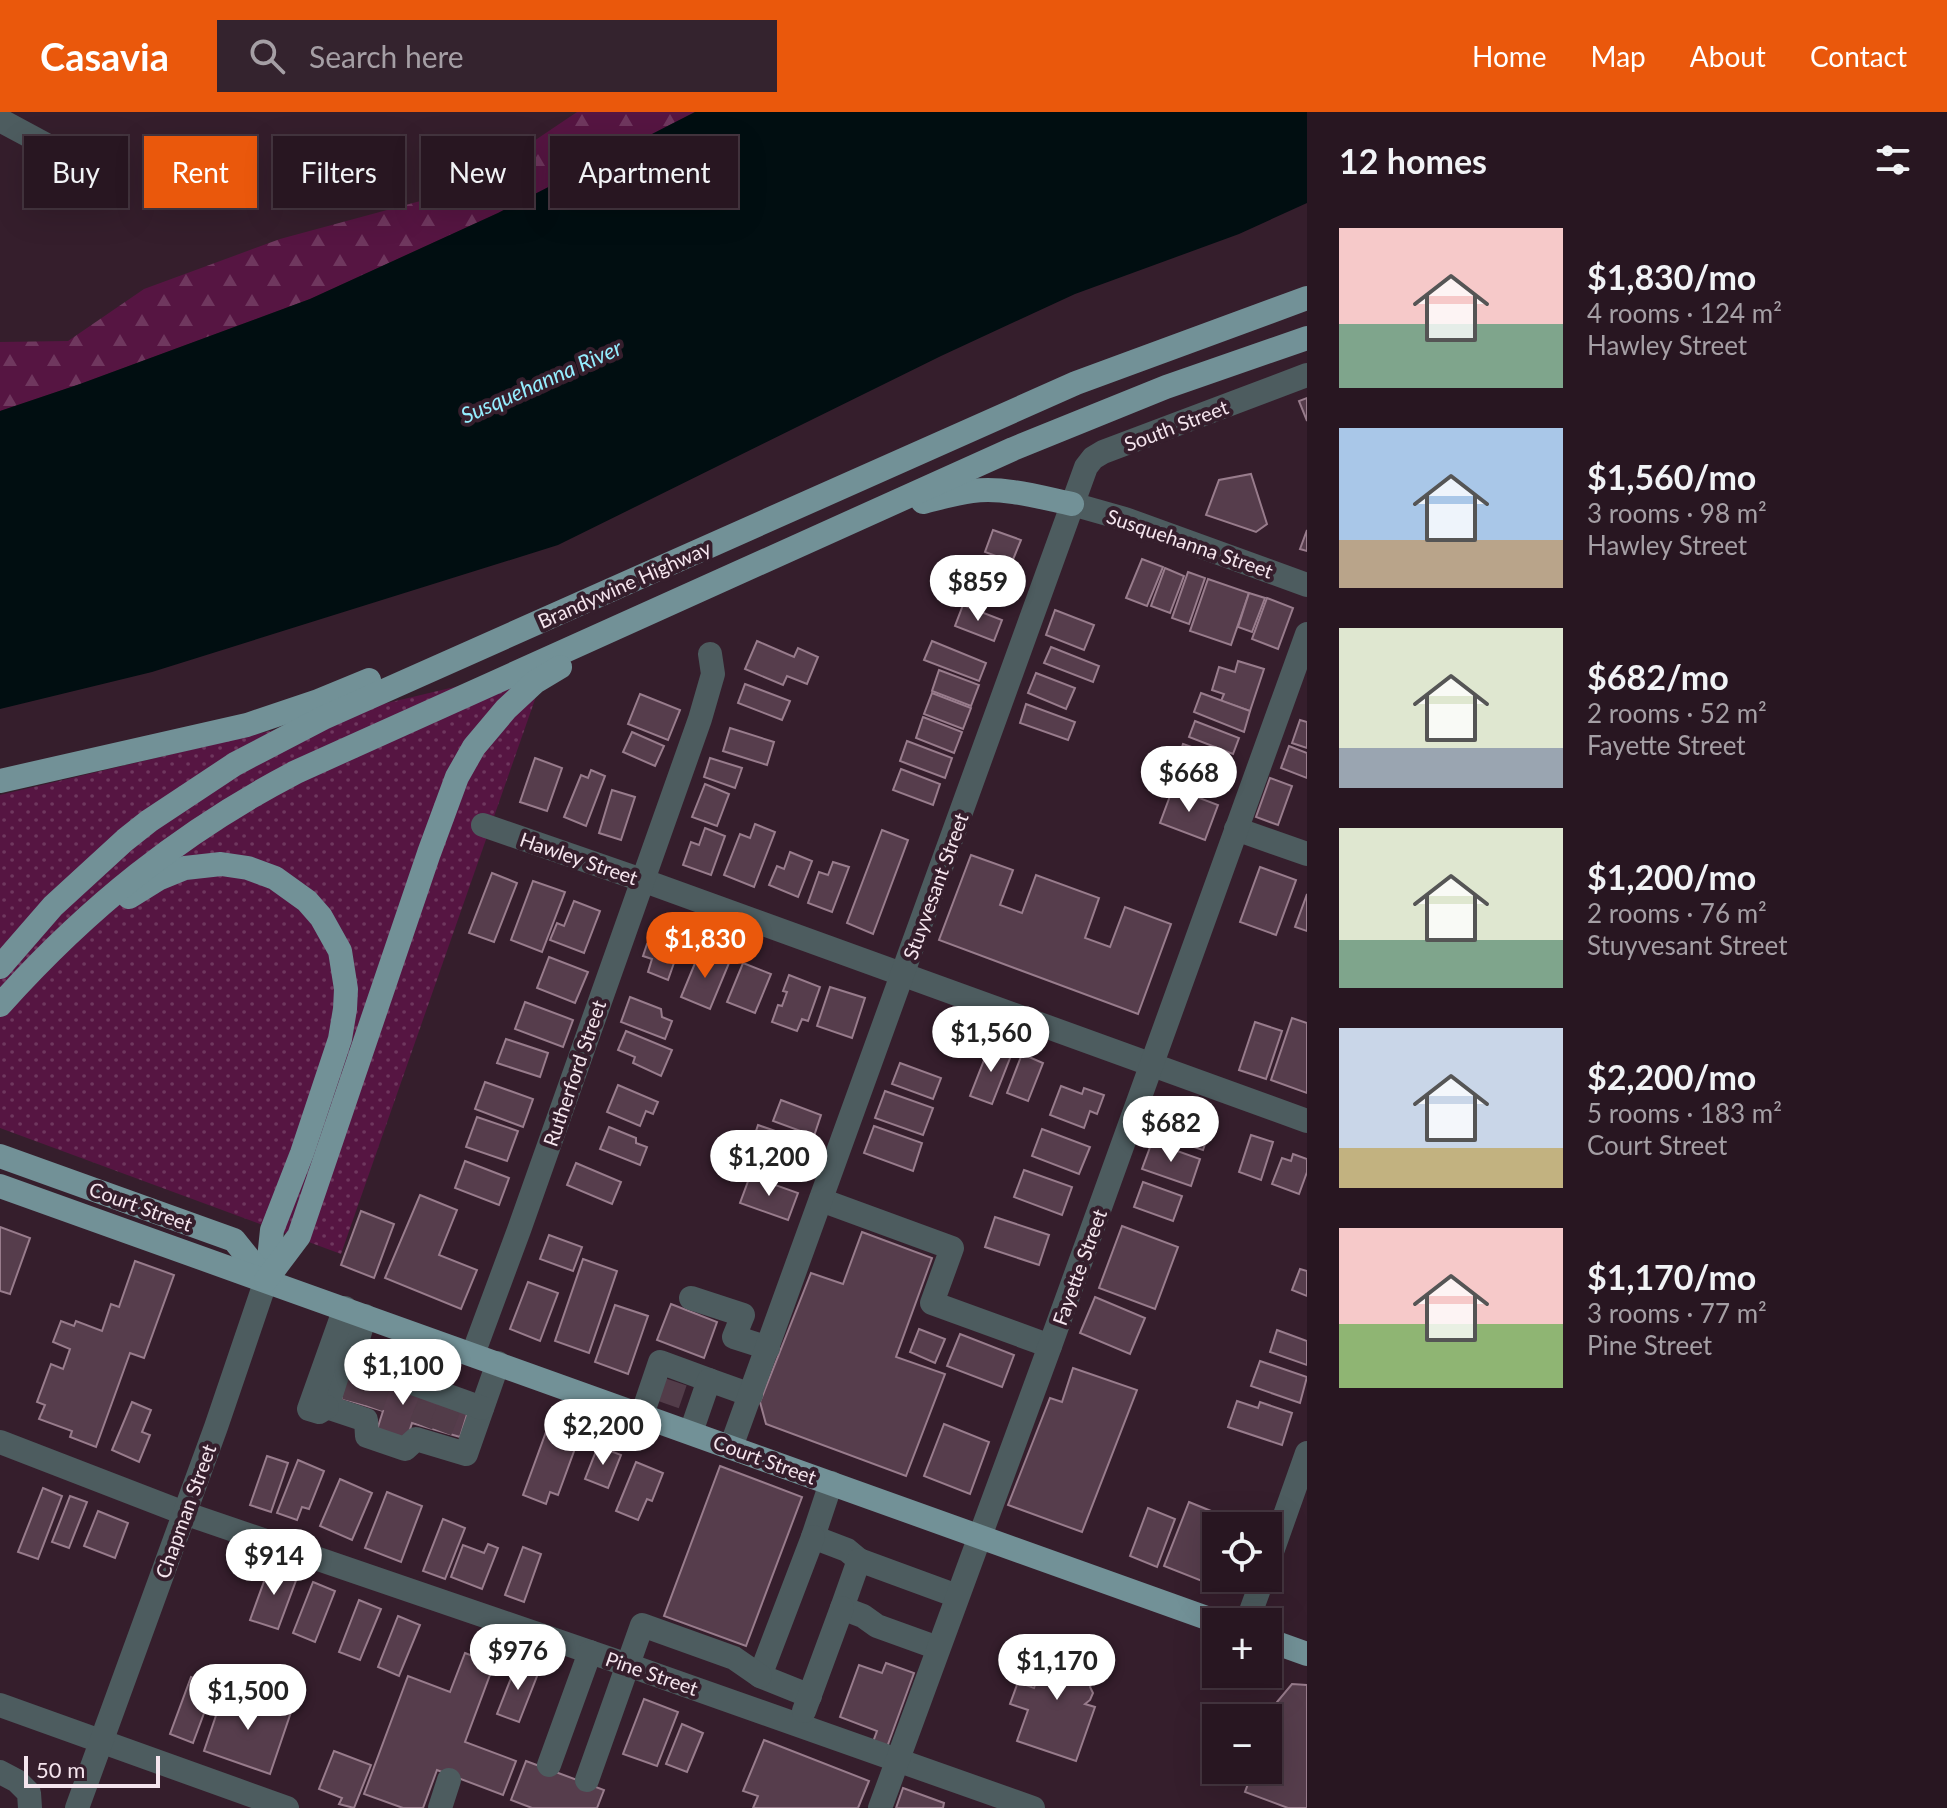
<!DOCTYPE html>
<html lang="en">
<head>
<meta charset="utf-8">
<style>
  body { margin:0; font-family:Lato,sans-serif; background:#34232e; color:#f1f3f6; height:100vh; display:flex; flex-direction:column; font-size:30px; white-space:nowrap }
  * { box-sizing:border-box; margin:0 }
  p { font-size:26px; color:#a59fa5 }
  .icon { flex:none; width:44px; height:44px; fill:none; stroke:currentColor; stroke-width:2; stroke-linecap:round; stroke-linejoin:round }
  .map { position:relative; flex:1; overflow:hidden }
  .sheet { display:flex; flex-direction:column; background:#281621; width:640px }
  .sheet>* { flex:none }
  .guide { position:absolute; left:24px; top:24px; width:760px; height:72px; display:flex; gap:16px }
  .buttons { position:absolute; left:1202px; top:1400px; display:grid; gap:16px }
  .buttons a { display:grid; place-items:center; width:80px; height:80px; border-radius:0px; background:#281621; box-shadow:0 8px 32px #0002,0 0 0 2px #44353f; font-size:40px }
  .scale { position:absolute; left:24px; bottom:20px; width:136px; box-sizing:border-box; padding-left:8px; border:4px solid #f5e5ee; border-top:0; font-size:22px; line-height:28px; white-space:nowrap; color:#f5e5ee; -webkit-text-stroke:6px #351e2c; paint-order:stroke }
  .price { position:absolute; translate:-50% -68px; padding:0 18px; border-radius:28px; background:#fff; color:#222; font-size:26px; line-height:52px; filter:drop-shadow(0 2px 4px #0008) }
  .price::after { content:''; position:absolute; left:50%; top:48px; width:24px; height:18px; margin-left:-12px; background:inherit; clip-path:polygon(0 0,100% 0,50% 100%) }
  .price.selected { background:#ea580c; color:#fff }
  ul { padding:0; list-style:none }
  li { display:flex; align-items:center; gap:24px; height:200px; padding:0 32px }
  li span { display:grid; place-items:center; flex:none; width:224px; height:160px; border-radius:0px; color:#555 }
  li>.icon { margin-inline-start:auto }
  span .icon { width:96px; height:96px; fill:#fffc; stroke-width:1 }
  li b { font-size:34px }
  h2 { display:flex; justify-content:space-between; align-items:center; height:96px; padding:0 32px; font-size:34px }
  .pill { padding:0 28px; border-radius:0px; background:#281621; box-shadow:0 8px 32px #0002,0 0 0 2px #44353f; font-size:28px; line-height:72px }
  .pill.selected { background:#ea580c; color:#fff }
  header { display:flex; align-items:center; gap:48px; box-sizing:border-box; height:112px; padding:0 40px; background:#ea580c; color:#fff }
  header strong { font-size:38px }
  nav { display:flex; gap:44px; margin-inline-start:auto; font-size:28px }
  .search { width:560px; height:72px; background:#34232e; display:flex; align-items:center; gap:20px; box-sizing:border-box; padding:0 28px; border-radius:0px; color:#a59fa5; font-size:30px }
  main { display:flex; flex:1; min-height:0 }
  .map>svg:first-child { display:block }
</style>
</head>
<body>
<header>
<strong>Casavia</strong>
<div class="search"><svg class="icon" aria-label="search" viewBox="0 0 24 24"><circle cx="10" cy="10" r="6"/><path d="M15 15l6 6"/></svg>Search here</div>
<nav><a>Home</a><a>Map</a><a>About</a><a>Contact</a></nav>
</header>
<main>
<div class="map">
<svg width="1307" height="1696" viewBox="0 0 1307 1696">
  <defs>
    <pattern id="grass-dots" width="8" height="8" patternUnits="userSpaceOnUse" patternTransform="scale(2)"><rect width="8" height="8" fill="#561542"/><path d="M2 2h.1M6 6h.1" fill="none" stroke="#6f375e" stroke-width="1.8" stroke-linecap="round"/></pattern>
    <pattern id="forest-firs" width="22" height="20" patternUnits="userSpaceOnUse" patternTransform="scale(2)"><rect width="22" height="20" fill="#561542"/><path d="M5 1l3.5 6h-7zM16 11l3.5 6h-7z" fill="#6f375e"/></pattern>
  </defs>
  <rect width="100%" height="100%" fill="#351e2c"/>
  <path fill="url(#grass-dots)" d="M547,553l-206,589 -341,-126v-333z"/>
  <path fill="url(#forest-firs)" d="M577,0h118l-197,101 -188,86 -230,85 -80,27v-69l68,-1 76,-52 136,-50 181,-49z"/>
  <path fill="#010e11" d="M695,0h612v91l-68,31 -164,60 -134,62 -383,189 -406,127 -152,37v-298l80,-27 230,-85 188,-86z"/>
  <g fill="#563d4c" stroke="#987c8c" stroke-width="2">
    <path d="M1307,286v23l-8,-20z"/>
    <path d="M1251,362l16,50 -11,8 -50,-17 13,-35z"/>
    <path d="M993,418l28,10 -9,22 -27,-10z"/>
    <path d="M1307,418v21l-7,-2z"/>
    <path d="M1142,447l21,8 -16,39 -21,-8z"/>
    <path d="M1165,456l19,8 -14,37 -19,-7z"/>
    <path d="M1188,460l17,6 -16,46 -17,-6z"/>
    <path d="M1208,467l41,14 -18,52 -41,-14z"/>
    <path d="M1249,481l16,5 -13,34 -14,-5z"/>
    <path d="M1267,486l26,10 -15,41 -26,-10z"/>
    <path d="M963,493l39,15 -8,21 -39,-15z"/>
    <path d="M1055,498l39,15 -10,25 -38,-15z"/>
    <path d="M757,529l37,16 4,-9 20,9 -11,27 -20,-8 -4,9 -38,-16z"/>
    <path d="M932,529l54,22 -7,18 -55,-21z"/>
    <path d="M1051,535l48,19 -6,16 -49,-19z"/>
    <path d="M1238,549l26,8 -14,42 -29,-10 3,-7 -12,-4 7,-23 16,5z"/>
    <path d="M939,558l40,15 -8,21 -39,-15z"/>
    <path d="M1036,561l39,15 -9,21 -38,-16z"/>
    <path d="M745,572l45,17 -8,19 -44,-17z"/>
    <path d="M932,581l39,15 -8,21 -39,-15z"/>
    <path d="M1201,581l49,18 -6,21 -50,-20z"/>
    <path d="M640,582l40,16 -12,30 -40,-16z"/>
    <path d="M1026,592l49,18 -7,18 -48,-17z"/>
    <path d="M923,605l39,15 -8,21 -38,-15z"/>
    <path d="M1300,608l7,2v26l-15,-5z"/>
    <path d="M1195,609l44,17 -6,16 -44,-17z"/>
    <path d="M730,616l44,14 -7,23 -44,-14z"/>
    <path d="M632,620l32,14 -9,20 -32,-14z"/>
    <path d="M907,629l45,17 -7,20 -45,-17z"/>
    <path d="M1183,632l49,17 -12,33 -48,-17z"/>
    <path d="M1289,634l18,7v25l-26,-10z"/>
    <path d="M535,646l27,10 -15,43 -27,-9z"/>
    <path d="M710,646l32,10 -7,20 -31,-11z"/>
    <path d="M901,657l39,15 -7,21 -40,-15z"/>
    <path d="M591,658l14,6 -19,50 -22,-9 17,-42 7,3z"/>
    <path d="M1270,666l22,8 -14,39 -22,-8z"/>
    <path d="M705,672l24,10 -12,32 -25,-9z"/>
    <path d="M1173,676l45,17 -13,35 -45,-17z"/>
    <path d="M612,678l23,7 -14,43 -22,-7z"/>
    <path d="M755,712l20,8 -21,55 -30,-12 16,-41 10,4z"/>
    <path d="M705,716l20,8 -14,39 -28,-10 8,-23 8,3z"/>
    <path d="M882,718l26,10 -35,94 -26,-11z"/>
    <path d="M790,740l22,9 -14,36 -29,-12 8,-19 7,3z"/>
    <path d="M971,743l42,15 -13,35 22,8 14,-38 63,23 -14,40 25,9 15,-40 46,17 -33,90 -199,-74z"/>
    <path d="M833,750l16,5 -17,45 -24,-9 11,-31 9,3z"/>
    <path d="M1260,755l36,13 -20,55 -36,-13z"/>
    <path d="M492,761l25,10 -23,59 -25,-9z"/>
    <path d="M533,769l32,11 -23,60 -31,-12z"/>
    <path d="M1307,782v37l-12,-4z"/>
    <path d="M574,789l26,10 -16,42 -34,-13 7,-17 7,3z"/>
    <path d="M662,819l20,8 -5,12 7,3 -4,8 -5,-2 -7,20 -20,-8 4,-13 -9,-3 4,-12 9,4z"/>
    <path d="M700,839l29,12 -19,46 -29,-12z"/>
    <path d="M549,845l39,15 -13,31 -38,-15z"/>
    <path d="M743,851l28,11 -16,39 -28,-11z"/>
    <path d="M789,863l31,12 -12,34 -6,-2 -5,12 -25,-9 6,-17 4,1 5,-14 -4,-1z"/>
    <path d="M830,875l35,11 -13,40 -35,-12z"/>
    <path d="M630,885l31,12 1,8 10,4 -7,18 -44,-17z"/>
    <path d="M525,890l48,18 -10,27 -48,-18z"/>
    <path d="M1292,906l15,5v70l-36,-13z"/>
    <path d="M1255,910l27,9 -16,48 -27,-9z"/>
    <path d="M626,919l46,19 -11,26 -28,-13 2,-6 -17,-7z"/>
    <path d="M506,927l42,14 -8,24 -43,-14z"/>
    <path d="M990,933l22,8 -20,51 -22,-8z"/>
    <path d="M1022,942l21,9 -15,38 -21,-8z"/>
    <path d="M900,951l41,15 -8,21 -41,-15z"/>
    <path d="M485,970l48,17 -10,28 -48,-18z"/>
    <path d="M618,973l40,17 -5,12 -7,-3 -6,15 -33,-14z"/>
    <path d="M1061,974l21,8 2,-6 20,7 -7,19 -7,-3 -6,17 -34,-13z"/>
    <path d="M885,979l48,17 -10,27 -48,-17z"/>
    <path d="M781,988l40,15 -7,21 -41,-15z"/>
    <path d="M1164,994l48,17 -9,27 -48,-16z"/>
    <path d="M477,1005l41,14 -11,30 -41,-14z"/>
    <path d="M758,1013l52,18 -12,35 -57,-20 7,-20 5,2z"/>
    <path d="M874,1014l48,17 -9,28 -49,-18z"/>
    <path d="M609,1015l27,11v5l11,4 -7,18 -40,-16z"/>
    <path d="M1042,1017l48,18 -11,27 -47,-18z"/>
    <path d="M1251,1023l22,7 -12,38 -22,-8z"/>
    <path d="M1152,1030l48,17 -9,27 -49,-17z"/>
    <path d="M1293,1042l14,5v13l-8,22 -27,-10 10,-26 9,3z"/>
    <path d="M465,1049l44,17 -10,27 -44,-17z"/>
    <path d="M576,1051l45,19 -9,22 -45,-19z"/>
    <path d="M1024,1058l48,17 -10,28 -48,-18z"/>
    <path d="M750,1064l48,17 -10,27 -48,-17z"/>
    <path d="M1143,1070l39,14 -9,25 -39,-14z"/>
    <path d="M420,1083l37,15 -18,45 38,15 -16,39 -76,-31z"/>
    <path d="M361,1099l33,13 -20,54 -33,-13z"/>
    <path d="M995,1105l54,18 -10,30 -54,-18z"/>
    <path d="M1122,1114l56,21 -23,62 -56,-21z"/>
    <path d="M0,1115l30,11 -20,56 -10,-3z"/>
    <path d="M862,1120l70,26 -36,99 49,17 -39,102 -140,-52 -6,-22 51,-129 32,11z"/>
    <path d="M549,1123l33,12 -9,24 -33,-12z"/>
    <path d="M583,1147l34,12 -28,82 -34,-12z"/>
    <path d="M135,1149l39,14 -30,83 -14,-5 -34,94 -26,-10 2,-6 -33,-12 6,-14 -8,-3 14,-38 12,5 7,-20 -17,-7 8,-21 13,5 2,-5 26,10 9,-27 8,3z"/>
    <path d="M1300,1157l7,2v25l-15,-6z"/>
    <path d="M528,1170l30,11 -18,48 -30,-12z"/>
    <path d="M1095,1185l50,21 -15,36 -50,-21z"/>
    <path d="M671,1192l46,18 -13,36 -47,-18z"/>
    <path d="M615,1193l33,11 -20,58 -33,-12z"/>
    <path d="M919,1217l26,10 -10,24 -25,-11z"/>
    <path d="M1277,1218l30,11v24l-37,-13z"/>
    <path d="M960,1222l54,21 -12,32 -55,-21z"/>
    <path d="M1260,1249l47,16 -7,26 -49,-17z"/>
    <path d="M1073,1256l64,22 -55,142 -74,-27 42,-107 12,4z"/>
    <path d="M346,1258l123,38 -9,29 -48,-14 -6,19 -30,-9 7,-22 -45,-14z"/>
    <path d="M1237,1289l21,7 2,-6 32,11 -10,32 -54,-18z"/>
    <path d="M132,1290l19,8 -9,22 8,3 -11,27 -27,-12z"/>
    <path d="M550,1309l31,11 -23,63 -8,-3 -4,12 -23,-9z"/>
    <path d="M944,1312l45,18 -19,52 -46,-18z"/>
    <path d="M598,1334l23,9 -13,33 -23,-9z"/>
    <path d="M267,1344l21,7 -17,49 -21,-7z"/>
    <path d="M298,1348l26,11 -15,38 -7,-2 -5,13 -20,-7z"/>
    <path d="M636,1350l27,11 -11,28 -5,-2 -9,21 -22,-9z"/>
    <path d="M720,1354l82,31 -56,149 -82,-30z"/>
    <path d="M340,1367l32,14 -20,47 -32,-14z"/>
    <path d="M43,1376l19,8 -24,63 -20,-7z"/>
    <path d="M387,1380l35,14 -21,56 -36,-14z"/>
    <path d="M70,1384l17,6 -18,46 -17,-6z"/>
    <path d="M1189,1390l59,24h-32v52h20l-6,14 -66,-26z"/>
    <path d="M1148,1396l27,11 -18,48 -27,-11z"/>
    <path d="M98,1399l30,12 -13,35 -31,-12z"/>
    <path d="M443,1407l22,9 -20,51 -22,-8z"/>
    <path d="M488,1432l10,4 -16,41 -31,-12 12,-32 21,8z"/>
    <path d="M523,1435l18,7 -17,48 -19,-7z"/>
    <path d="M270,1453l28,10 -20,54 -28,-9z"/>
    <path d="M313,1470l22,9 -20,51 -22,-9z"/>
    <path d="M359,1488l22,9 -21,51 -21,-8z"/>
    <path d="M398,1504l22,9 -21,51 -21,-9z"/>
    <path d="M1059,1534l29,10 -2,4 13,5 -9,22 3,6 -3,7 -5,4 10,3 -19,54 -59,-20 11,-31 -18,-6 8,-22 16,6 7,-20 -7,-3 -3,-7 3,-9 6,-2 17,6z"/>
    <path d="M465,1541l29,11 -29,78 51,19 -13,34 -66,-25 -14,38h-20l-39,-14 44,-118 42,16z"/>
    <path d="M517,1551l22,8 -20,51 -22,-8z"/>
    <path d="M886,1551l28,10 -27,74 -14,-5 4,-11 -37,-14 19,-52 23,8z"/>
    <path d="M191,1565l23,9 -21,57 -23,-9z"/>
    <path d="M1292,1572l15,1v123h-19l-43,-16 8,-22h15v-43l9,-25z"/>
    <path d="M225,1577l66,23 -21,62 -66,-23z"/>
    <path d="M644,1587l34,13 -21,54 -34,-12z"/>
    <path d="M682,1612l21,9 -16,39 -21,-8z"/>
    <path d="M764,1628l105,41 -11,27h-105l5,-12 -15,-5z"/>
    <path d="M334,1639l37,14 -17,43 -15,-4 3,-6 -23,-9z"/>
    <path d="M526,1649l78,29 -7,18h-65l-21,-8z"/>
    <path d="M903,1676l41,15 -1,5h-47z"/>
  </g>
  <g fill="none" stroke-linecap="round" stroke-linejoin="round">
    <g stroke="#523c49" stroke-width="24" stroke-dasharray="24 12" stroke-linecap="butt">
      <path d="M660,1277l26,9"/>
      <path d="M354,1290l7,-27"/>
      <path d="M371,1295l9,-26"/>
      <path d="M421,1313l11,-28"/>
      <path d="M440,1319l11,-29"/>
    </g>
    <g stroke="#4d5c5f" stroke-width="24">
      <path d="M0,8l65,35 39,28"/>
      <path d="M1072,392l53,15 182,66"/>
      <path d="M483,713l159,55 665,241"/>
      <path d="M1236,717l71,25"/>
      <path d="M821,1088l131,48 -20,55 118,43"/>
      <path d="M691,1186l52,17 -9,22 34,11"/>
      <path d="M365,1204l-14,45 -9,-1 -15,47 39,13 1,16 38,13 11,-10 50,15 32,-91"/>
      <path d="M473,1242l46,-124 181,-511 13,-45 -3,-20"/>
      <path d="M351,1249l131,47"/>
      <path d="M327,1295l-8,5 -10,-3 36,-101"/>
      <path d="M642,1303l18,-53 49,18"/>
      <path d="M691,1320l18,-52 42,15"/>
      <path d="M0,1330l184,71 444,152 405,143"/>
      <path d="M731,1335l355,-980 7,-9 10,-6 204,-77"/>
      <path d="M831,1371l-18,54 34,13 12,10"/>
      <path d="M1268,1451l39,-110"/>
      <path d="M1247,1510l16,-44"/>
      <path d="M938,1536l-61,-22 -14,-10 -21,-8 17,-48 98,36"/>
      <path d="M810,1584l-50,-20 53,-139"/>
      <path d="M0,1593l287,103"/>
      <path d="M804,1599l38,-103"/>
      <path d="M549,1653l41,-113"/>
      <path d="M0,1660l17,9 12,12 1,15"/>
      <path d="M587,1668l55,-155 92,33 26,18"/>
      <path d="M77,1696l139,-381 50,-147"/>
      <path d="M440,1696l9,-28"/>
      <path d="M880,1696l170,-462 257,-712"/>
    </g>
    <g stroke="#729197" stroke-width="24">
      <path d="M923,390c16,-4 33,-9 49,-11 34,-4 67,6 100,13"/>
      <path d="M0,669l247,-56 71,-24 51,-21"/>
      <path d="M129,785l29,-18 27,-11 36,-4 27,4 27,10 32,23 14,16 19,34 6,38 -1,20 -5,30 -38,114 -30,77 -5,48"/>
      <path d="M0,855l53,-61 72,-66 24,-19 86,-57 88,-46 753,-335 231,-85"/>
      <path d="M0,893c87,-97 181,-173 296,-233l717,-323 153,-62 141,-49"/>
      <path d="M0,1044l234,84 32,40"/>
      <path d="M0,1074l1218,436"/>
      <path d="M266,1168l33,-44 130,-383 28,-76 17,-30 32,-38 29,-27 25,-15"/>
      <path d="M1268,1528l39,14"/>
    </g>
  </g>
  <g text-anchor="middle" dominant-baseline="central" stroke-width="8" stroke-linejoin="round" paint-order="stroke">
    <g font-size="20" fill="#f5e5ee" stroke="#351e2c">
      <text transform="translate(1176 313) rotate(-21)">South Street</text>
      <text transform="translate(1190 431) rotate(19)">Susquehanna Street</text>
      <text transform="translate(624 472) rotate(-24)">Brandywine Highway</text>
      <text transform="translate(579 746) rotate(19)">Hawley Street</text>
      <text transform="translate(935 774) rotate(-70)">Stuyvesant Street</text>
      <text transform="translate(574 961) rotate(-71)">Rutherford Street</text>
      <text transform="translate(141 1094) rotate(20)">Court Street</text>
      <text transform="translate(1079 1155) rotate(-70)">Fayette Street</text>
      <text transform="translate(765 1347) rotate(20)">Court Street</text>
      <text transform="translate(185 1399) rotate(-70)">Chapman Street</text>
      <text transform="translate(652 1561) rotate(19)">Pine Street</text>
    </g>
    <g font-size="22" font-style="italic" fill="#95eeff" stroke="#351e2c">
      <text transform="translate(541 269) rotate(-24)">Susquehanna River</text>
    </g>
  </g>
</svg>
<div class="buttons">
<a><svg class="icon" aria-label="locate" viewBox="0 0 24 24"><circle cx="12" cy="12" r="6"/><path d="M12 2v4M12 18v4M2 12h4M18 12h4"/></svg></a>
<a>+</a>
<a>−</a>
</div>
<div class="scale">50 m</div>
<b class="price" style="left:978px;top:511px">$859</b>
<b class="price" style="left:1189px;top:702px">$668</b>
<b class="price selected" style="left:705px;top:868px">$1,830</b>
<b class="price" style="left:991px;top:962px">$1,560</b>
<b class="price" style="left:1171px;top:1052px">$682</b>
<b class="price" style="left:769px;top:1086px">$1,200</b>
<b class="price" style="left:403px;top:1295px">$1,100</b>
<b class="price" style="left:603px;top:1355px">$2,200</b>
<b class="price" style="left:274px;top:1485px">$914</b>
<b class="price" style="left:518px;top:1580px">$976</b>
<b class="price" style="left:1057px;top:1590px">$1,170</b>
<b class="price" style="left:248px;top:1620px">$1,500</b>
<div class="guide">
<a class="pill">Buy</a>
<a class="pill selected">Rent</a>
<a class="pill">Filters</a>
<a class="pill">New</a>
<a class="pill">Apartment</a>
</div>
</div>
<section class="sheet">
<h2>12 homes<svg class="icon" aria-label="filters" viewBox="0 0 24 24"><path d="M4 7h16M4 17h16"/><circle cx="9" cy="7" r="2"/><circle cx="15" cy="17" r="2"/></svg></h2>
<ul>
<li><span style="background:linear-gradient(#f6c9c9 60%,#7fa58c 0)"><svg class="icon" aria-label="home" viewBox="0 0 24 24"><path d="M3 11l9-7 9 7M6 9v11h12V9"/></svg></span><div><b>$1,830/mo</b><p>4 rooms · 124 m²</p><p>Hawley Street</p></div></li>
<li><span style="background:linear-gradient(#a9c7e8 70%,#b9a48a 0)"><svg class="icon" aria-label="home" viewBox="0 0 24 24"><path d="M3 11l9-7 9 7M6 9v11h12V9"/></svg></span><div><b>$1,560/mo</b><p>3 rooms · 98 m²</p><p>Hawley Street</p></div></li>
<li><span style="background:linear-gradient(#dfe7d0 75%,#9aa5b1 0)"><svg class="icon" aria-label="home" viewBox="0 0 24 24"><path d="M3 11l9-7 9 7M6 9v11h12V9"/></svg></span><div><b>$682/mo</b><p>2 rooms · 52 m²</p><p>Fayette Street</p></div></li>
<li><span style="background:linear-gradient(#dfe7d0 70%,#7fa58c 0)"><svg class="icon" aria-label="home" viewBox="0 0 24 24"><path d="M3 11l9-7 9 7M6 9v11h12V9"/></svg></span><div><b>$1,200/mo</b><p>2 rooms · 76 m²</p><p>Stuyvesant Street</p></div></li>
<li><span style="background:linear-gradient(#c9d6e8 75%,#c2b280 0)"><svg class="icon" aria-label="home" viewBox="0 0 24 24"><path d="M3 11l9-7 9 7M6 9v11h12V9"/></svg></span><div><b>$2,200/mo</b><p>5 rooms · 183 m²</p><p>Court Street</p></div></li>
<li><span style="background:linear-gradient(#f6c9c9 60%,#8fb573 0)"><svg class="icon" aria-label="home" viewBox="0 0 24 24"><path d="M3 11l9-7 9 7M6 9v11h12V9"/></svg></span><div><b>$1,170/mo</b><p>3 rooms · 77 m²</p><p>Pine Street</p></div></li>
</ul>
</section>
</main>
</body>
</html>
